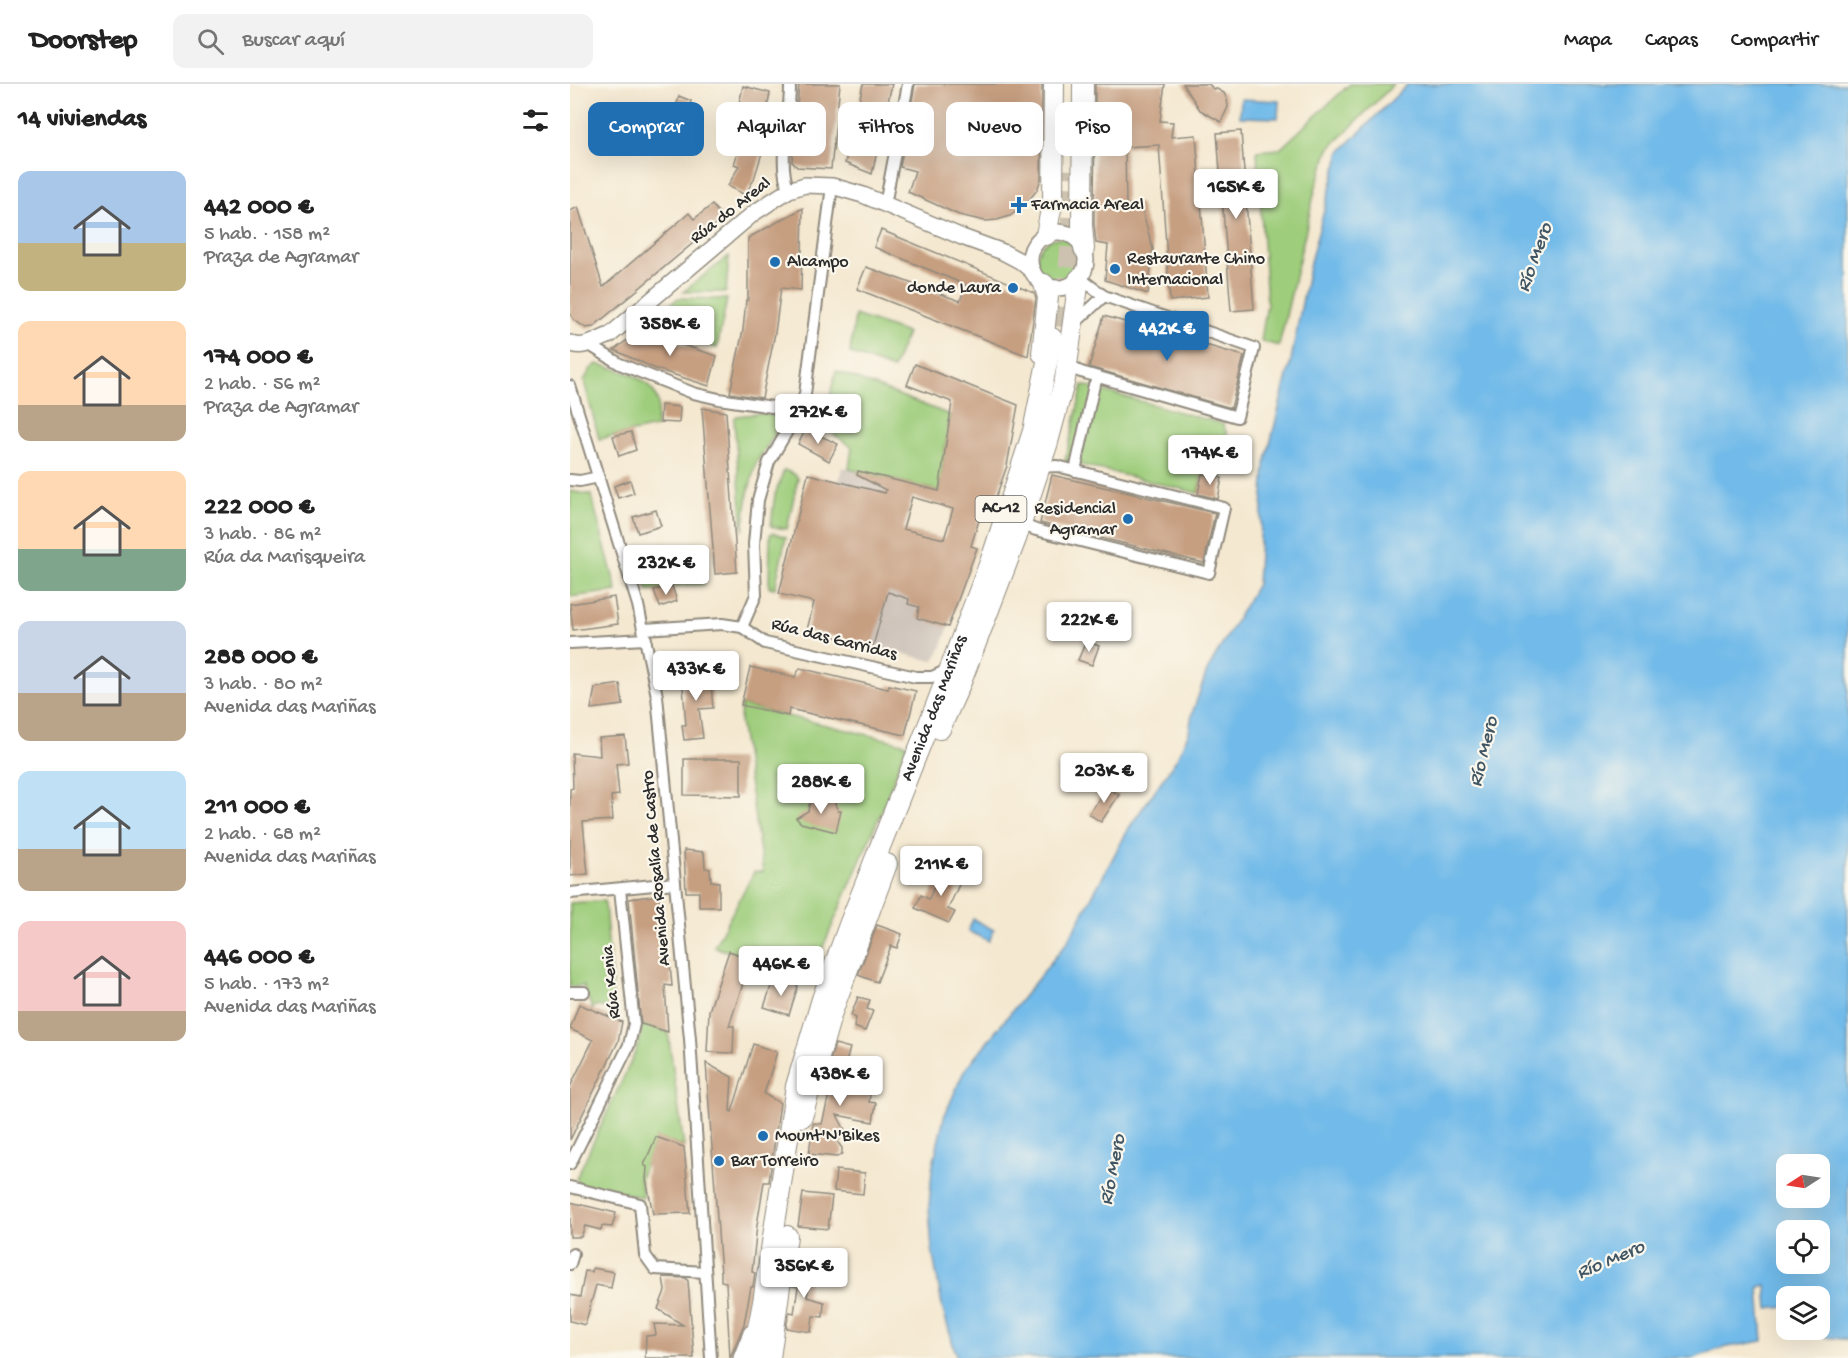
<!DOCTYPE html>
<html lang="es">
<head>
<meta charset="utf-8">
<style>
  body { margin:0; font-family:"Gochi Hand",sans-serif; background:#f2f2f2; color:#222; height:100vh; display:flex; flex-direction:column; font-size:22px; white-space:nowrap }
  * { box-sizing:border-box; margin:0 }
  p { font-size:20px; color:#767676 }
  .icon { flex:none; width:33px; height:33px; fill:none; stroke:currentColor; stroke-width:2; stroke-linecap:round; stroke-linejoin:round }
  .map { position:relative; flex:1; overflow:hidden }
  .details { display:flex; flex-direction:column; background:#fff; width:570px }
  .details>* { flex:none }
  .hud { position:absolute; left:18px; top:18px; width:570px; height:54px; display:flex; gap:12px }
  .needle { width:39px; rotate:258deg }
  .buttons { position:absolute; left:1206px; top:1070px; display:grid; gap:12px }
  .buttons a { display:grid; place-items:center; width:54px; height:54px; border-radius:12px; background:#fff; box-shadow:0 6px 24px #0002; font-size:30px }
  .price { position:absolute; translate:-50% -51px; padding:0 14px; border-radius:6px; background:#fff; color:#222; font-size:20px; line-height:39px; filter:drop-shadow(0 2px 3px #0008) }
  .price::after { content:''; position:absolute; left:50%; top:36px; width:18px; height:14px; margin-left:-9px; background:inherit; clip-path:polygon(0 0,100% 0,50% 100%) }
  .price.active { background:#1f6fb2; color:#fff }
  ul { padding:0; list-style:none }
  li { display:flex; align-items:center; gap:18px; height:150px; padding:0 18px }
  li span { display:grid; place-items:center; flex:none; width:168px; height:120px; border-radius:12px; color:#555 }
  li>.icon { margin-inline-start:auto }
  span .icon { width:72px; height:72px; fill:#fffc; stroke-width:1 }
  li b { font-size:26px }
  h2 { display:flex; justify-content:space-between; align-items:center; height:72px; padding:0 18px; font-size:26px }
  .tag { padding:0 21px; border-radius:12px; background:#fff; box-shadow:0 6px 24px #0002; font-size:21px; line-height:54px }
  .tag.active { background:#1f6fb2; color:#fff }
  header { display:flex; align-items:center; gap:36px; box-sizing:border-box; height:84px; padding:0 30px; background:#fff; border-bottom:2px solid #e0e0e0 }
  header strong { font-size:28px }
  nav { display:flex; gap:33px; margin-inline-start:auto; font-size:21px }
  .search { width:420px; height:54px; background:#f2f2f2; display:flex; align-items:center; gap:15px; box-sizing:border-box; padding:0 21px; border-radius:12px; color:#767676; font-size:22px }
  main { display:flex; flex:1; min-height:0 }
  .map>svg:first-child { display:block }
</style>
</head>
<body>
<header>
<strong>Doorstep</strong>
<div class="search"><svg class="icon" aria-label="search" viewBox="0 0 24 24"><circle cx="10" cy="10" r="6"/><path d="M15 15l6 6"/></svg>Buscar aquí</div>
<nav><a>Mapa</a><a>Capas</a><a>Compartir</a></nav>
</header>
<main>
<section class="details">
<h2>14 viviendas<svg class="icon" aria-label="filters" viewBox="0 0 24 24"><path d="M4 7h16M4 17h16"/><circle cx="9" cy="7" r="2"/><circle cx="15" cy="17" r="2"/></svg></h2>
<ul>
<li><span style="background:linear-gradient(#a9c7e8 60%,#c2b280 0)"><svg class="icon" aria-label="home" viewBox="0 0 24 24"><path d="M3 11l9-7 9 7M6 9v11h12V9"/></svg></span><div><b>442 000 €</b><p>5 hab. · 158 m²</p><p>Praza de Agramar</p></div></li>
<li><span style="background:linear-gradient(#ffd9b3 70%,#b9a48a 0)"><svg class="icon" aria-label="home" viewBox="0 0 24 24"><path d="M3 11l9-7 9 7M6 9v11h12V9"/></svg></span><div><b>174 000 €</b><p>2 hab. · 56 m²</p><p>Praza de Agramar</p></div></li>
<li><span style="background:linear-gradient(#ffd9b3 65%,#7fa58c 0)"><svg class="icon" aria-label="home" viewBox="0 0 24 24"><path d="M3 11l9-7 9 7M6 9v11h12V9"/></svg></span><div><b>222 000 €</b><p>3 hab. · 86 m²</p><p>Rúa da Marisqueira</p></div></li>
<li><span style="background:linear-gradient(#c9d6e8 60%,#b9a48a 0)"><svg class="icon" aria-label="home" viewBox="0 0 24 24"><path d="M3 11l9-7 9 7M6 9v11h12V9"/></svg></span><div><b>288 000 €</b><p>3 hab. · 80 m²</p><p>Avenida das Mariñas</p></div></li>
<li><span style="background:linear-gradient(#bfe0f5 65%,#b9a48a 0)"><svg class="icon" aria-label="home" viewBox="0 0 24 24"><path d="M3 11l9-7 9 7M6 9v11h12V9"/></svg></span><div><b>211 000 €</b><p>2 hab. · 68 m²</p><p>Avenida das Mariñas</p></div></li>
<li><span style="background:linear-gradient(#f6c9c9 75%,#b9a48a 0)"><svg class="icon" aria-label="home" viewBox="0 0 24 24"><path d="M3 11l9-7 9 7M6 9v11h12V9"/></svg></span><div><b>446 000 €</b><p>5 hab. · 173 m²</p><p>Avenida das Mariñas</p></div></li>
</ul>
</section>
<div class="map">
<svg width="1278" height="1274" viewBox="0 0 1278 1274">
  <rect width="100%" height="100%" fill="#fbf7ec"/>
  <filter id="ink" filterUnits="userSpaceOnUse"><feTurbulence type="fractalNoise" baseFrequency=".0167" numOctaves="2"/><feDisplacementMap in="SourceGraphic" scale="12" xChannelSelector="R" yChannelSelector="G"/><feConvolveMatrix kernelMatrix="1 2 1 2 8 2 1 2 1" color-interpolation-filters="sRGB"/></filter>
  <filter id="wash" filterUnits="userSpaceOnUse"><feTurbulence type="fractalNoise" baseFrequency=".008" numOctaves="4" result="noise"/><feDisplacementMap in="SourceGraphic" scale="24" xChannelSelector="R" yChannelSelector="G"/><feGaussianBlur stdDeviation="1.35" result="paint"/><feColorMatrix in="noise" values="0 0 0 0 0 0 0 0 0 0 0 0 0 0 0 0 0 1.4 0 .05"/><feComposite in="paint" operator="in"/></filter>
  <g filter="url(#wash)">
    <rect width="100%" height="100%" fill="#f4e8d0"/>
    <path fill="#cdc2b9" d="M272,383l74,18 -19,70 70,20 -27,76 -7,10 -126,-31z"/>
    <g fill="#9ecd7b" stroke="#647c53" stroke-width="1.5">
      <path d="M780,0h44l-65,65 -13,37 -37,160 -18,-5 6,-38 -10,-152 23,-2z"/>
      <circle cx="489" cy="176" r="22"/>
      <path d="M159,172l-3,36h-43z"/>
      <path d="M108,214l49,1 -10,49 -71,-24z"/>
      <path d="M285,231l52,18 -14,36 -43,-16z"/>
      <path d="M27,280c21,6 52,11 60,35 3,7 -1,21 -1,28l-57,12 -15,-58 6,-11z"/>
      <path d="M266,287l114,44 -11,76 -90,-22 3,-22 -29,-20z"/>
      <path d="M513,301l140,39 4,10 -5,44 -20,-4 -4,19 -133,-32z"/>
      <path d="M193,329l18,5 1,5 -26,40 -8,30 -5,38 -9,-112 3,-3z"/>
      <path d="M214,386l10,4 4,4 -11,51 -15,-2 -1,-2 4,-30z"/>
      <path d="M0,407l21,4 26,96 -47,6z"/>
      <path d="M204,449l12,4 -11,51 -6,-1 1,-53z"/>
      <path d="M131,475l3,25 -32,2 -24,5 -11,-30z"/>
      <path d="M171,621l166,39 -24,64 -73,169 -96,-30 40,-75h9l-23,-151z"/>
      <path d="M30,817h4l1,4 8,96 -2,7 -16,-2 -3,4c-1,-9 -8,-15 -8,-24l-14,1v-84z"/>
      <path d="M71,940l27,8 16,115 -28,-9 -16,40 3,19 -62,-11 -5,-7 57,-122 7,-18z"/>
    </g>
    <g fill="#71bae9" stroke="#4e728a" stroke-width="1.5" fill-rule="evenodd">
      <path d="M838,0h440v1256l-39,-5v-6h11v-33h-34v11l-18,2 -2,-24 -7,2 4,54 -41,7 -28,10h-737l-14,-48 -11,-60 -3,-43 3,-38 12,-52 20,-46 104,-130 61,-113 47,-68 13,-28 3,-18 15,-43 50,-87 8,-120 26,-104 19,-98 30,-110zM1216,1080h34v33h-34zM1216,1146h34v33h-34z"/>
      <path d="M671,15l38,2 -1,17 -38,-1z"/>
      <path d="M403,835l21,11 -5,11 -21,-10z"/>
    </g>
    <g id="blocks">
      <g fill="#c69e80" fill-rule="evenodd">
        <path d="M229,0h41l-9,85 -34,-2 -5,-5z"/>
        <path d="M293,0h29l-20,90 -27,-11z"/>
        <path d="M345,0h127l-1,95 -4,11 -12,15 -15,11 -13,4 -12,1 -26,-6 -51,-23 7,-21 -15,-4z"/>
        <path d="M525,0h70l-5,37 13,1 -2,15 25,-2 12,162 -38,4 -11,-156 -34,2 1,58 14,-2 13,46 -5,45 -43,-14 3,-35 -12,-2 -2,-18z"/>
        <path d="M613,0h26l4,5h4l7,4 3,6 1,8 -7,15 -21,-12z"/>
        <path d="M173,2l27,7 -6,33 -28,-9z"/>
        <path d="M109,12l12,5 -6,21 -12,-3z"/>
        <path d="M671,47l13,178 -23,2 -14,-178z"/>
        <path d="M170,61l22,8 -8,26 -9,16 -17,-9 11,-20 -5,-2z"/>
        <path d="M142,121l11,13 -130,109 -7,1 -12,-8 -4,-7v-102l8,-4 25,80 86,-74 5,6z"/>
        <path d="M233,124l-2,82 -20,-2 -6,45 -13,65 -32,-5 13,-63 3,-30h2v-62z"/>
        <path d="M311,146l153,63 2,5 -8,58 -171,-67 9,-22 94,34 6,-16 -92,-38z"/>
        <path d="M534,232l140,40 -13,52 -142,-41z"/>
        <path d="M69,247l78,25 -8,30 -53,-17 -42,-19z"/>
        <path d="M345,280l103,41 -11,61 -19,53 -8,-2 -9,29 6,2 -29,79 -31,-9 2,-11 -11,-3 1,-5 -21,-7 -15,54 -66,-16 7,-28 -35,-8 29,-120 77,19 1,-3 -29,-15 1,-4 81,20 13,-89 -45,-17zM342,413l41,12 -9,30 -41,-10z"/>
        <path d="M91,321l19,2 -1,16 -19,-1z"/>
        <path d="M132,324l24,4 11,160 -22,2z"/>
        <path d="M236,345l32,15 -9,17 -31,-17z"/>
        <path d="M61,348l5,18 -17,6 -6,-20z"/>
        <path d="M632,390l20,4 -4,21 -20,-5z"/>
        <path d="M482,391l163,38 -11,50 -164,-40z"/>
        <path d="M60,396l4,13 -16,5 -4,-12z"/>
        <path d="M86,426l5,16 -23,7 -5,-16z"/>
        <path d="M102,502l5,15 -17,6 -6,-17z"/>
        <path d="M44,513l4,27 -45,6 -3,-26z"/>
        <path d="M516,557l13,5 -7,19 -14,-5z"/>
        <path d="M180,583l45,10 5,-9 88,21 1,-4 27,6 -11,44 -116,-26 -1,7 -47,-11z"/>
        <path d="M140,588l3,36 -14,1 4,29 -19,2 -2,-15h4l-4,-51z"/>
        <path d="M50,600l3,21 -32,4 4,-21z"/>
        <path d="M55,652l3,27 -12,1 3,31 -8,1 2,24 -30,2 5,52 -18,2v-87l3,-1 -1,-35 28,3 -1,-18z"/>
        <path d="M114,675h57v37l-57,-1z"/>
        <path d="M537,703l12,8 -18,27 -12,-8z"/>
        <path d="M241,712l23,5 4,10h3l-5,21 -35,-9 -5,-5 12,-7z"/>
        <path d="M114,766l20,2 1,16 5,1 1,12 8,1v25h-20v-15h-13z"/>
        <path d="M371,785l21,9 -14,31 7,3 -6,11 -34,-15 6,-13 8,4z"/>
        <path d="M89,811l4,68h7l2,23 -7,-1 3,47 -27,-8 -12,-125z"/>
        <path d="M307,841l25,9 -5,14 -6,-2 -14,36 -19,-7z"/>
        <path d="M159,867l22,8 -22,67h5l-1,27 -26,-1 2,-41z"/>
        <path d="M204,894l24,8 -9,29 -25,-8z"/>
        <path d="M288,913l12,3 -3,9 6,2 -8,20 -11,-4 2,-9 -5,-3z"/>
        <path d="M9,920l43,18 -4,20 -48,98v-53l23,-47 -23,-11z"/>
        <path d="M183,960l24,8 -13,42 16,9 -11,79h-5l-7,43 -5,47 3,1 -2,14h-2l-7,37 -14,34 -4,-76 -5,-1v-7l-15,-211 26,14 -2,34 2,1z"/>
        <path d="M265,960l15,4 -9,33 30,7 -2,14 7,1 -3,19 -36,-7 8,15 -1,5 -7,6 5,7v6l-5,3 -28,-3 4,-31 9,1 7,-29 -8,-1z"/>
        <path d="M86,1053l28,10 6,66 -37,1 -7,-35 1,-12 -3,-2z"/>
        <path d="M266,1086l29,3 -2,21 -29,-3z"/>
        <path d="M233,1109l29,3 -4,33 -30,-3z"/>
        <path d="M0,1118l46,11 -4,14 -10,-1 -1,4 -16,-4 -4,11h-11z"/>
        <path d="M226,1173l16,2 -5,38 17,5 -1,15 -10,-1 -2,16 -25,-4 3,-16 5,1 4,-26 -6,-1z"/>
        <path d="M23,1184l21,4 -3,16 -15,-3 -11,40 -15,-4v-26l10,2 5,-26 7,1z"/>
        <path d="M93,1193l23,1 2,3 6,77h-49l1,-22 10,-1 -2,-11 29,1 -25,-16 7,-18z"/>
      </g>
    </g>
  </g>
  <g filter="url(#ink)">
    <use href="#blocks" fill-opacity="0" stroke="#908a7e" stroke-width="1.5"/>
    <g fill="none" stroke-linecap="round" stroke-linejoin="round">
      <path stroke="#ccc2af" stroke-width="20" stroke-dasharray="20 10" stroke-linecap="butt" d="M494,243l6,-78 3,-79"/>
      <g stroke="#908a7e" stroke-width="14">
        <g id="street">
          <path d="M219,106c-13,-29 2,-74 1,-106"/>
          <path d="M315,121l23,-121"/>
          <path d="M504,240l30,-28"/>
          <path d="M18,260l32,20 73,29 26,6 80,12"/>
          <path d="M499,277l7,9 5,2 156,45 17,-69 -150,-52 -24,-18"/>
          <path d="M0,302l68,219 19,91 33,343 21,319"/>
          <path d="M505,387l19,-86 4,-7"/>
          <path d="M0,396l10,1 19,-4"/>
          <path d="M452,436l6,7 8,3 173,43 15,-65 -167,-42 -17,1"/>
          <path d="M172,543l14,-32 -2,-51 4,-44 11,-38 30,-51 6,-17 27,-208"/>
          <path d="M74,545l78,-5 20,3 23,16 151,34h16l13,-6"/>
          <path d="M0,559l76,-4"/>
          <path d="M0,809l105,-10"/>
          <path d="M0,908h14"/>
          <path d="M0,1080l59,-119 5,-21 -14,-135"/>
          <path d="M0,1103l70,17 5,51 10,14 50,3"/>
          <path d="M0,1180l3,-10"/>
        </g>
      </g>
      <g stroke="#908a7e" stroke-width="18">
        <g id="secondary">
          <circle cx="488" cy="176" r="28"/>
          <path d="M0,259c12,7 27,-3 40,-8l144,-122 35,-23 16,-5 27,1 31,9 99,42 41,15 17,9 13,11"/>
          <path d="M171,1274l10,-25"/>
        </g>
      </g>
      <g stroke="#908a7e" stroke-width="22">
        <g id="highway">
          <path d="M513,0l-1,141 2,24"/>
          <path d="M476,151l7,-36 1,-115"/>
          <path d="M472,269l6,-56 -4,-13"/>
          <path d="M370,645l21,-47 55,-143 32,-97 17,-63 14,-100"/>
          <path d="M232,1033l30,-105 55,-148"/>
          <path id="s1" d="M182,1274l11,-56 33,-216 26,-87 27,-74 88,-222 56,-149 40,-123 19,-93"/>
          <path d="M200,1274l17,-122"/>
        </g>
      </g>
      <use href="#street" stroke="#fff" stroke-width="10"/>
      <use href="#secondary" stroke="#fff" stroke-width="15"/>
      <use href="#highway" stroke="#fff" stroke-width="20"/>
    </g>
  </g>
  <g fill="#1f6fb2" stroke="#fbf7ec" stroke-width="2">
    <path d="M446 112h6v6h6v6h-6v6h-6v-6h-6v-6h6z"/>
    <circle cx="205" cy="178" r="6"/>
    <circle cx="545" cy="185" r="6"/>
    <circle cx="443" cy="204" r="6"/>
    <circle cx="558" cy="435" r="6"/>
    <circle cx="193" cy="1052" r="6"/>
    <circle cx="149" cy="1077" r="6"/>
  </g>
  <g text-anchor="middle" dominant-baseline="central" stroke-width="4.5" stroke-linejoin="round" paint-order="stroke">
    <rect fill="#fbf7ec" stroke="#696865" stroke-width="1.5" x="405.5" y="412" width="51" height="26" rx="4.5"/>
    <g font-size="16" font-weight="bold" fill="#2b2b2b">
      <text x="431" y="425">AC-12</text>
    </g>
    <g font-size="18" fill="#2b2b2b" stroke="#fbf7ec" text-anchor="start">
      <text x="461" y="121">Farmacia Areal</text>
      <text x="557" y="175">Restaurante Chino<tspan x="557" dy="21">Internacional</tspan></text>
      <text x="217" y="178">Alcampo</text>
      <text x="431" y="204" text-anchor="end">donde Laura</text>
      <text x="546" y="425" text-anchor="end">Residencial<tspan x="546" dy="21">Agramar</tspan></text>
      <text x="205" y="1052">Mount'N'Bikes</text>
      <text x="161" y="1077">Bar Torreiro</text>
    </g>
    <g font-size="18" fill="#2b2b2b" stroke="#fbf7ec">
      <text transform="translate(161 127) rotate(-38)">Rúa do Areal</text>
      <text transform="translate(264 556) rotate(14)">Rúa das Garridas</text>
      <text stroke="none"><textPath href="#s1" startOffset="678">Avenida das Mariñas</textPath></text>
      <text transform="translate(87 784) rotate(-95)">Avenida Rosalía de Castro</text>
      <text transform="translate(42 898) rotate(-96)">Rúa Kenia</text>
    </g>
    <g font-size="20" font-style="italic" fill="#405664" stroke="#fbf7ec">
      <text transform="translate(966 174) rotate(-70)">Río Mero</text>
      <text transform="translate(915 668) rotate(-76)">Río Mero</text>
      <text transform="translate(544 1086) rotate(-79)">Río Mero</text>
      <text transform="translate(1041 1177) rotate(-23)">Río Mero</text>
    </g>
  </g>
</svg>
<div class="buttons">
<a><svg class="needle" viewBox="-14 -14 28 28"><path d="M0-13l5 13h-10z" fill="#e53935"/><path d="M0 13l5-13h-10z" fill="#767676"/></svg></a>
<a><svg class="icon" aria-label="locate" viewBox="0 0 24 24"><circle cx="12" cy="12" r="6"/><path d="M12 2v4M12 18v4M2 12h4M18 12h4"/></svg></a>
<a><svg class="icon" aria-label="layers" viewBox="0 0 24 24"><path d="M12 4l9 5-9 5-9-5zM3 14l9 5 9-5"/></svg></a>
</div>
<b class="price" style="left:666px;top:136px">165K €</b>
<b class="price" style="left:100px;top:273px">358K €</b>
<b class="price active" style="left:597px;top:278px">442K €</b>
<b class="price" style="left:248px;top:361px">272K €</b>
<b class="price" style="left:640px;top:402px">174K €</b>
<b class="price" style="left:96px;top:512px">232K €</b>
<b class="price" style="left:519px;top:569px">222K €</b>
<b class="price" style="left:126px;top:618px">433K €</b>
<b class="price" style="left:534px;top:720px">203K €</b>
<b class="price" style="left:251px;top:731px">288K €</b>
<b class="price" style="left:371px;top:813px">211K €</b>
<b class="price" style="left:211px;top:913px">446K €</b>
<b class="price" style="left:270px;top:1023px">438K €</b>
<b class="price" style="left:234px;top:1215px">356K €</b>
<div class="hud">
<a class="tag active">Comprar</a>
<a class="tag">Alquilar</a>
<a class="tag">Filtros</a>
<a class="tag">Nuevo</a>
<a class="tag">Piso</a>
</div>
</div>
</main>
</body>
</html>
